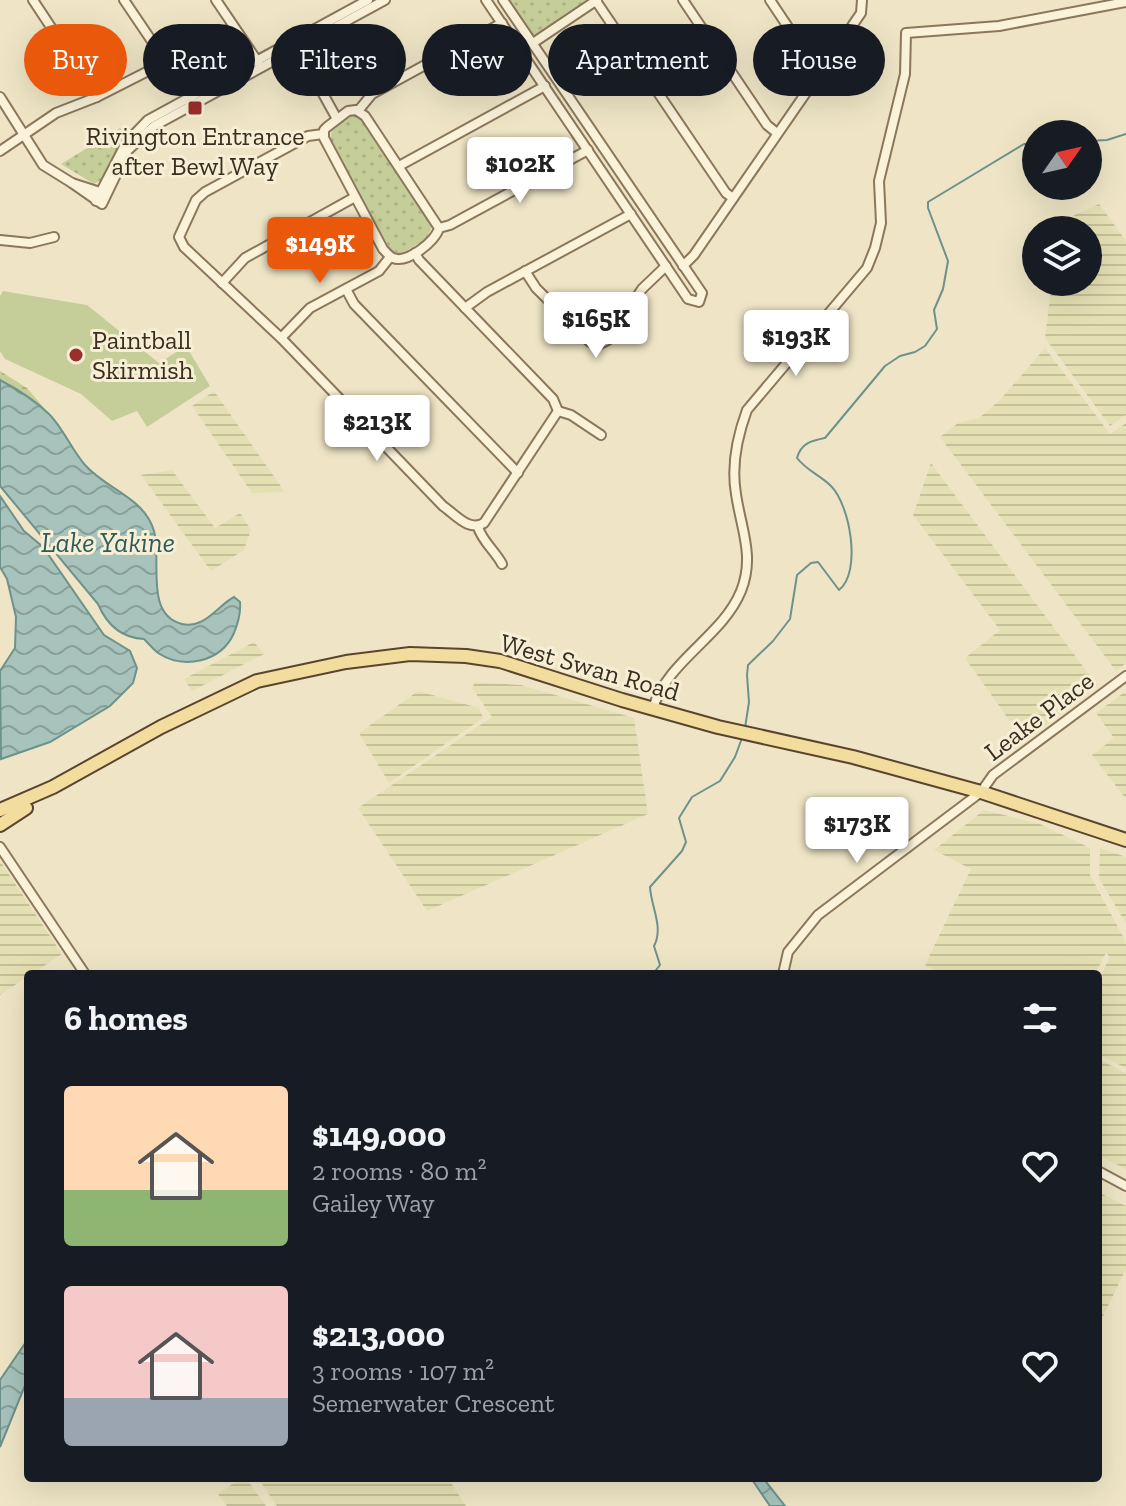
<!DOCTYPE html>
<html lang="en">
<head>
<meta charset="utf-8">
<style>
  body { margin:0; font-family:"Zilla Slab",serif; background:#20242c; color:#f1f3f6; height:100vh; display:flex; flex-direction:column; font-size:30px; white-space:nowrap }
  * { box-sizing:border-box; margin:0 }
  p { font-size:26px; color:#9ea1a6 }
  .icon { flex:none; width:44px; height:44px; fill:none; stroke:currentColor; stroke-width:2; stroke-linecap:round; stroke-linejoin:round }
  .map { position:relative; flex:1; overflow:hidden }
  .sheet { position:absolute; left:24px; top:970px; width:1078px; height:512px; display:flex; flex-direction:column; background:#171b24; border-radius:8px; box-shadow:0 8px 32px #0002 }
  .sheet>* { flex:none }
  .guide { position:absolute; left:24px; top:24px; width:1078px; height:72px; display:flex; gap:16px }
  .needle { width:52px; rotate:56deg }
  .controls { position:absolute; left:1022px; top:120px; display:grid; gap:16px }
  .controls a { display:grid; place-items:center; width:80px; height:80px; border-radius:50%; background:#171b24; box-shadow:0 8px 32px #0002; font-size:40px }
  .price { position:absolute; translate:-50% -68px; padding:0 18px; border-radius:8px; background:#fff; color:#222; font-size:26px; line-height:52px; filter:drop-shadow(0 2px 4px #0008) }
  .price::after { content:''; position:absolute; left:50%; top:48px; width:24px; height:18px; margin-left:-12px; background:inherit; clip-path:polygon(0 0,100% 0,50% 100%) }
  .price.on { background:#ea580c; color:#fff }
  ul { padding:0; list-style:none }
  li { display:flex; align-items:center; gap:24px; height:200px; padding:0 40px }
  li span { display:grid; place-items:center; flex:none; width:224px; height:160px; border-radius:8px; color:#555 }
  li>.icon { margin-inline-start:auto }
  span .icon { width:96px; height:96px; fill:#fffc; stroke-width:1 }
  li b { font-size:34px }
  h2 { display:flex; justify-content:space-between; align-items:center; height:96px; padding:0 40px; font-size:34px }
  .chip { padding:0 28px; border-radius:36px; background:#171b24; box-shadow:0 8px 32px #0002; font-size:28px; line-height:72px }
  .chip.on { background:#ea580c; color:#fff }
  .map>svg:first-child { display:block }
</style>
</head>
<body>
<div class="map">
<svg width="1126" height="1506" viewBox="0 0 1126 1506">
  <defs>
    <pattern id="farmland-rules" width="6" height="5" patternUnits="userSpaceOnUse" patternTransform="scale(2)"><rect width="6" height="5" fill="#e5e0b3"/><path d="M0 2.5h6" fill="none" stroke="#c5c09a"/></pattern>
    <pattern id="wetland-marsh" width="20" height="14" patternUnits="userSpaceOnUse" patternTransform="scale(2)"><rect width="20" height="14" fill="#c5ce99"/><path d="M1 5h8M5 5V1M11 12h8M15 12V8" fill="none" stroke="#aab183"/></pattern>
    <pattern id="park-dots" width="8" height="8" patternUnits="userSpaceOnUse" patternTransform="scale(2)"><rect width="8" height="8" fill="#c5ce99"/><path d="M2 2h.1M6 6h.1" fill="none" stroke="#aab183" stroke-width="1.8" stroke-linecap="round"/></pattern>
    <pattern id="water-waves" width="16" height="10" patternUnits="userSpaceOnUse" patternTransform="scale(2)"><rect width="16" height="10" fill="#a7c3bc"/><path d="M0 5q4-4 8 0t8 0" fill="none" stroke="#899f98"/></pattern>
  </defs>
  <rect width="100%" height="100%" fill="#efe5c6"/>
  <g fill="url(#farmland-rules)">
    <path d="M1099,204l27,37v174l-16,11 -65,-88 7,-56h36v-52h-29l1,-2 6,-9z"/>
    <path d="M1045,348l65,86 16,-11v240l-10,8 -176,-234 18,-14 21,-5 20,-17z"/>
    <path d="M214,391l71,101 -33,1 -60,-87z"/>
    <path d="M931,463l166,222 -73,56 -59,-83 35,-28 -87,-115z"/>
    <path d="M172,470l43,58 25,-15 11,17 -7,20 -33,21 -70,-96z"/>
    <path d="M254,642l10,12 -72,37 -8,-12z"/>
    <path d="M475,682l46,3 113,33 14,96 -221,97 -69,-103 134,-91 -20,-29z"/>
    <path d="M418,691l61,17 4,10 -94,65 -30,-50z"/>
    <path d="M1126,691v108l-34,-44 22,-17 -18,-25z"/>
    <path d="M984,810l56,14 50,24v27l36,67v126l-28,-14v-73l12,-24 -4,-4 -11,21h-153l-17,-9 46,-96 -37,-19z"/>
    <path d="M1100,848l26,9v67l-27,-46z"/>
    <path d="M0,861l62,93 -24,16 -1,4h-9v7l-4,-2 -24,16z"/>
    <path d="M1098,1059l28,14v96l-28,-14z"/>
    <path d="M1098,1192l28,14v63l-24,49 -4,-2z"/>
    <path d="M241,1478h5l20,28h-39l-9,-12z"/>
    <path d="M258,1478h190l18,28h-189z"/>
  </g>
  <path fill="url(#wetland-marsh)" d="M0,371l27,17 23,27 -50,-35z"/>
  <g fill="url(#park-dots)">
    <path d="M508,0h82l-51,36 -8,-2z"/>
    <path d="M349,115l9,1 7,7 67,103c-4,15 -19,21 -33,28l-8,-3 -61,-111 2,-11z"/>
    <path d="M120,128l6,6 -25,46 -7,4 -33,-20z"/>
  </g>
  <path fill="#c5ce99" d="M3,291l84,14 72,58 27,-17 24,40 -63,41 -10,-16 -25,10 -31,-27 -76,-35 -5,-8v-55z"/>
  <g fill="url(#water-waves)" stroke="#6d928b" stroke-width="2">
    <path d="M0,380c17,9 37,22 50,35 14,15 22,35 35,50 22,25 59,32 69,66 8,27 -10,84 28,93 23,5 35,-18 52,-27l6,5c1,10 -2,21 -6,31 -13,29 -50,37 -76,20 -5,-4 -10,-10 -14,-14 -23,-1 -37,-14 -46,-35l-98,-118z"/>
    <path d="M0,496l24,35 19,16 61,88 26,16 7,17 -4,15 -23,23 -60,36 -49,17 -1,-88 15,-23 1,-31 -9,-38 -7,-12z"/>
    <path d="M28,1339v39l-28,69v-67z"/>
    <path d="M751,1478h12l22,28h-15z"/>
  </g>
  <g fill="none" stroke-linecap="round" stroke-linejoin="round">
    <g stroke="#6d928b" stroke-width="2">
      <path d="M1088,141l19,-1 19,-6"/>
      <path d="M745,728l4,-26 -2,-27 1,-10 25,-24 17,-22 7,-44 14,-12 7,-1 21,28c23,-18 11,-85 -8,-104 -10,-10 -25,-16 -34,-28 4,-15 14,-17 28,-20l60,-72 15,-10 15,-4 10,-6 12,-17 -3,-19 9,-21 5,-28 -20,-53v-6l96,-58 12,-1"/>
      <path d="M653,974l7,-9 -6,-19c10,-19 -3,-39 -4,-59l32,-36 4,-9 -7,-24 13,-21 28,-16 15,-24 7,-19"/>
    </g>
    <g stroke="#8b775b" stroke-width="12">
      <g id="street">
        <path d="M33,0l64,97"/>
        <path d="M124,0l67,99"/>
        <path d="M216,0l42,62"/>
        <path d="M486,0l202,299 11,3 3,-9 -199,-293"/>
        <path d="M683,0l84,125 10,8"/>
        <path d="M770,0l42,63 9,7"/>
        <path d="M596,1l130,192 7,5"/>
        <path d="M533,43l64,-43"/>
        <path d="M296,45l41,74"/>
        <path d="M0,97l43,68 29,18 31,10"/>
        <path d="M356,110l9,6 74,112c-3,13 -32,36 -46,30 -4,-2 -7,-6 -10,-9l-59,-111v-8l3,-3 21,-16z"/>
        <path d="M358,111l14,-17 130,-71"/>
        <path d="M323,134l-15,2 -103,56 -9,8 -17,37 5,10 97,91 162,168c13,9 26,26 41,17l74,-112 -5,-12 -134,-139 -4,-7"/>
        <path d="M0,151l56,-38 41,-16 69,-35"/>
        <path d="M399,166l146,-80"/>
        <path d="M72,183l30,21 26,-54 26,-24 231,-126"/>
        <path d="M96,201l30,-58 22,-23 220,-120"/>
        <path d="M439,228l11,-3 138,-75"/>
        <path d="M0,240l30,3 24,-6"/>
        <path d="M683,266l11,-11 167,-242 1,-13"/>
        <path d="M525,271l11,17 54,54 10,2 8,-4 34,-51 24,-23"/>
        <path d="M222,283l23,-25 110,-61"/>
        <path d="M346,289l8,15 164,169"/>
        <path d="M465,308l22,-16 144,-78"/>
        <path d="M281,338l29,-30 69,-37 11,-14"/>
        <path d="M558,411l13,4 30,20"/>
        <path d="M478,527c4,14 17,24 24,37"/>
        <path d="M653,708c16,-49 69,-71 88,-117 14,-35 0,-62 -5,-97 -5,-29 1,-57 11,-84l120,-142 8,-20 6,-25 -2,-42 26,-107 1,-41 93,-7 127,-24"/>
        <path d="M0,847l85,127"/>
        <path d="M783,974l5,-22 30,-37 163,-123 12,-17 133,-99"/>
        <path d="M1098,1171l28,15"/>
      </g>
    </g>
    <g stroke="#59452f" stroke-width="16">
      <g id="primary">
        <path d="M0,810l53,-23 108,-60 96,-46 89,-19 64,-8 56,2 34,5 122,39 96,27 135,30 128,35 145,48"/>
        <path d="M0,825l26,-17"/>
      </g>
    </g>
    <use href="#street" stroke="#faf2d9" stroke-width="8"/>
    <use href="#primary" stroke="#f2dc9e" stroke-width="12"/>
  </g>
  <g fill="#9b2f2a" stroke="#f6efd6" stroke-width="3">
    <rect x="187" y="100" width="16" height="16" rx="4"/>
    <circle cx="76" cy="355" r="8"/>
  </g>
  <g text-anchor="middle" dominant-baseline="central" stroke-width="6" stroke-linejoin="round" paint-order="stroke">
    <g font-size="26" fill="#3b2e1f" stroke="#f6efd6">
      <text x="195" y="136">Rivington Entrance<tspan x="195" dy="30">after Bewl Way</tspan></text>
      <text x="92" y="340" text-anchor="start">Paintball<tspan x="92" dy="30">Skirmish</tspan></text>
    </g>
    <g font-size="26" fill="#3b2e1f" stroke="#f6efd6">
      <text transform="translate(590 667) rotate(16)">West Swan Road</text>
      <text transform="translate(1039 716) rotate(-37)">Leake Place</text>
    </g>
    <g font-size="28" font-style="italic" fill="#2e5b5a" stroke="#f6efd6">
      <text x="108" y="542">Lake Yakine</text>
    </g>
  </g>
</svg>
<div class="controls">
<a><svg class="needle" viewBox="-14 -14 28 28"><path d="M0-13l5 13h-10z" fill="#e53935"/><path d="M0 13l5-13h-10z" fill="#9ea1a6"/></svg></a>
<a><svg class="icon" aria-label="layers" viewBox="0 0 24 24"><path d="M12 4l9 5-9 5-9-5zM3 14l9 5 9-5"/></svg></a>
</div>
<b class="price" style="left:520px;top:205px">$102K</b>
<b class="price on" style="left:320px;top:285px">$149K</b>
<b class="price" style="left:596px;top:360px">$165K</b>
<b class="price" style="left:796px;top:378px">$193K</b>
<b class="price" style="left:377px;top:463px">$213K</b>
<b class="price" style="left:857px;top:865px">$173K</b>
<div class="guide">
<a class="chip on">Buy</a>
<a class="chip">Rent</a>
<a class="chip">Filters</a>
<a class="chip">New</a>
<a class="chip">Apartment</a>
<a class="chip">House</a>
</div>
<section class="sheet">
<h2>6 homes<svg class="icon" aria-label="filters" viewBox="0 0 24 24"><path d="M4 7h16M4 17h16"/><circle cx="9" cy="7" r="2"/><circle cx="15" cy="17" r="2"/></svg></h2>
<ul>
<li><span style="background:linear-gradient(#ffd9b3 65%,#8fb573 0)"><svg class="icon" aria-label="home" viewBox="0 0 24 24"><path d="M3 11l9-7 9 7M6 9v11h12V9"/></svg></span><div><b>$149,000</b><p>2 rooms · 80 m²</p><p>Gailey Way</p></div><svg class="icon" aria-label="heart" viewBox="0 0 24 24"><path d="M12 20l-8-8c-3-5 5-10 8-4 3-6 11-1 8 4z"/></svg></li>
<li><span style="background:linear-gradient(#f6c9c9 70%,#9aa5b1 0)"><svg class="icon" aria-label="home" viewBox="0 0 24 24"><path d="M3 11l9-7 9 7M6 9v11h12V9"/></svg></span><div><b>$213,000</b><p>3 rooms · 107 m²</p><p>Semerwater Crescent</p></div><svg class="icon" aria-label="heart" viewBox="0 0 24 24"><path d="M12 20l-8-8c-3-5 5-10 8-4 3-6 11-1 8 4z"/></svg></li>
</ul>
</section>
</div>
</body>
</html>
